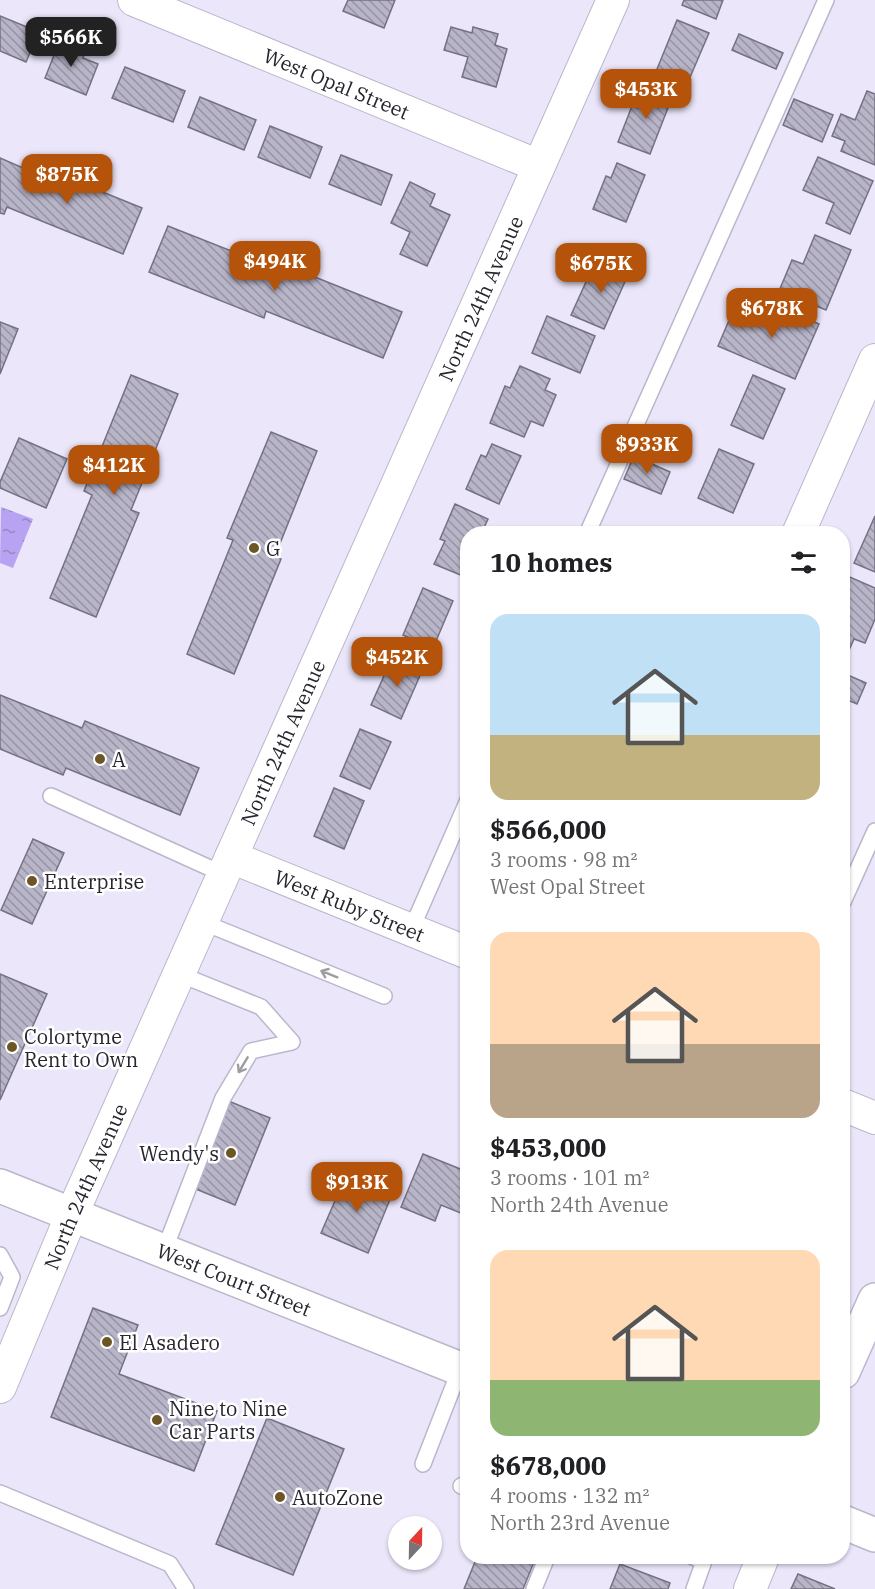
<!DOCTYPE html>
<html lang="en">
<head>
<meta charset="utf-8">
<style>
  body { margin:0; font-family:"IBM Plex Serif",serif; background:#f6f6f6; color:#202124; height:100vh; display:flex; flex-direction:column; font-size:22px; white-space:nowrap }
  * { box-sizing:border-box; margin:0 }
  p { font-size:20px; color:#757577 }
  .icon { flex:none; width:33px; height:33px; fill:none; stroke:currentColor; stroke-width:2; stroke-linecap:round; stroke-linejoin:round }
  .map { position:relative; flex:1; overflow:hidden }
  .panel { position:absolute; left:460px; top:526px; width:390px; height:1038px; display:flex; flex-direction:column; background:#fff; border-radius:24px; box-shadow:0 2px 4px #0004 }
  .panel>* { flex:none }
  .needle { width:39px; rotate:22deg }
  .controls { position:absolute; left:388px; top:1516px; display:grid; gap:12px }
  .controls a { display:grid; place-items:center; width:54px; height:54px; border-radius:50%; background:#fff; box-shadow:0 2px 4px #0004; font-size:30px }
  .price { position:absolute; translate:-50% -51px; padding:0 14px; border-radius:12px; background:#b45309; color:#fff; font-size:20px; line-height:39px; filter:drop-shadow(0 2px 3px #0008) }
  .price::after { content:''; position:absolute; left:50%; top:36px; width:18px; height:14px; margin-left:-9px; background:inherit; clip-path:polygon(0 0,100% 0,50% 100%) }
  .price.current { background:#222; color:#fff }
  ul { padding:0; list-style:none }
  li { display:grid; align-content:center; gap:12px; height:318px; padding:0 30px }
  li span { display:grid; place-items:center; height:186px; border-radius:18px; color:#555 }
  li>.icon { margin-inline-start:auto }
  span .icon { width:108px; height:108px; fill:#fffc; stroke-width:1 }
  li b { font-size:26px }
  h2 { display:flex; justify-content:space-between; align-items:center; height:72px; padding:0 30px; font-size:26px }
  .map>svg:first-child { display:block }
</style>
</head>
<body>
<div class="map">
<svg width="875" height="1589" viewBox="0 0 875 1589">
  <defs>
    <pattern id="water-ripples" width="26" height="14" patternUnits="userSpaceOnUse" patternTransform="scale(1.5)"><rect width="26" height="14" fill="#b8a3f2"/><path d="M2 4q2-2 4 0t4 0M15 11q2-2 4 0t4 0" fill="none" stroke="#9685c4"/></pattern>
    <pattern id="building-back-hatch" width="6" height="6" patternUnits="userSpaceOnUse" patternTransform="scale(1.5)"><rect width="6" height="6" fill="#b9b5c9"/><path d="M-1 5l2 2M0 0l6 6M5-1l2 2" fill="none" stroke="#9693a4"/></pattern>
  </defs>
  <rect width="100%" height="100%" fill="#ebe6fa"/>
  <path fill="url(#water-ripples)" d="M1,507l32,12 -20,49 -13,-5z"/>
  <g fill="url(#building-back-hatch)" stroke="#757182" stroke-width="1.5">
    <path d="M348,0h47l-11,28 -41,-17z"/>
    <path d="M684,0h39l-7,19 -34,-14z"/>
    <path d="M0,16l39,16 -13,30 -26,-11z"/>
    <path d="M677,20l32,13 -21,49 -31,-13z"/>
    <path d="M451,27l21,6 1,-6 25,7 -3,11 12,4 -11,38 -34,-10 6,-20 -24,-7z"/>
    <path d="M739,34l44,19 -7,16 -44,-19z"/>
    <path d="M60,40l25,11 -2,7 15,6 -12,31 -41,-17z"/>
    <path d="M125,67l60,24 -12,31 -61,-24z"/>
    <path d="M646,85l27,10 -23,59 -32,-12 14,-36 5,2z"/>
    <path d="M867,91l8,3v71l-34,-14 4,-10 -13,-5 9,-22 14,6z"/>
    <path d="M200,97l56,23 -12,30 -56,-23z"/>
    <path d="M794,99l39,16 -11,27 -39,-17z"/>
    <path d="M270,126l52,21 -12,31 -52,-21z"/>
    <path d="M341,155l51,20 -11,30 -52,-21z"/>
    <path d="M818,157l55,24 -23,53 -24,-11 8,-20 -31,-13z"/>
    <path d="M0,158l23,10 3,-7 116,47 -19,46 -116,-47 -3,7 -4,-1z"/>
    <path d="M617,163l28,12 -19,47 -33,-13 13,-33 5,2z"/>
    <path d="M410,182l25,12 -5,12 20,9 -23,51 -27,-12 10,-22 -19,-9z"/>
    <path d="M168,226l114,45 3,-6 117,47 -19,46 -117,-47 -2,7 -115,-46z"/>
    <path d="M815,235l36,15 -25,60 -47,-19 13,-31 11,4z"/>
    <path d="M614,261l17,7 -27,61 -33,-14 20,-44 6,2 5,-11 10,5z"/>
    <path d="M761,300l58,24 -24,55 -77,-33 12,-28 19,8z"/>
    <path d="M547,316l48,20 -15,37 -48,-20z"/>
    <path d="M0,322l18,7 -18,45z"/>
    <path d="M520,366l30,13 -5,11 11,5 -13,31 -12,-5 -7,16 -34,-14 15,-37 5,2z"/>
    <path d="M131,375l47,19 -47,116 8,3 -43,104 -46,-19 42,-103 -8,-4z"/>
    <path d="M753,375l32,14 -22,50 -32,-14z"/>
    <path d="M271,432l46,19 -42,105 6,3 -47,115 -47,-20 46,-114 -6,-2z"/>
    <path d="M19,438l48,21 -21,49 -46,-20v-6z"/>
    <path d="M492,444l29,12 -22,48 -33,-15 15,-34 5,2z"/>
    <path d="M719,449l35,15 -21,49 -35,-15z"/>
    <path d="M634,456l36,16 -9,22 -37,-15z"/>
    <path d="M455,504l33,15 -7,15h-13v30l-5,12 -29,-12 11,-23 -5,-2z"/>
    <path d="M875,516v56l-21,-9z"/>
    <path d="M845,575l30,13v31l-10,24 -11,-4 -5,11 -6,-2z"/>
    <path d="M423,588l30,13 -20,47 -30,-13z"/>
    <path d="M392,658l30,13 -21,48 -30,-14z"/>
    <path d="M843,673l23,10 -9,21 -14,-6z"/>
    <path d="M0,695l82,33 3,-7 114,47 -19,47 -114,-47 -3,7 -63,-26z"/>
    <path d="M360,729l31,13 -21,47 -30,-13z"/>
    <path d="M334,788l30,13 -20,48 -30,-13z"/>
    <path d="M33,839l31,14 -32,71 -31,-14z"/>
    <path d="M0,974l47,20 -47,106z"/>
    <path d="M226,1100l44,18 -35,87 -44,-18z"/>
    <path d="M423,1154l45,18v44l-27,-11 -6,16 -34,-14z"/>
    <path d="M347,1173l46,19 -25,61 -47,-20z"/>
    <path d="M93,1308l45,17 -19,49 98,37 -23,60 -143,-54z"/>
    <path d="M267,1418l77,31 -51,126 -77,-31z"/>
    <path d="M477,1557h59l-13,32h-59z"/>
    <path d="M620,1564l50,19 -2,6h-58z"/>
    <path d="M798,1574l37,15h-44z"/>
  </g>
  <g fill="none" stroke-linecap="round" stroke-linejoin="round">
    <g stroke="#bbb7cb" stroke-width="18">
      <g id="service">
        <path d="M587,534l239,-534"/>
        <path d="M51,796l172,78"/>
        <path d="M843,902l32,-71"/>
        <path d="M202,922l182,74"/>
        <path d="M411,930l57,-130"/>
        <path d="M164,1251l59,-153 28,-47 41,-9 -31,-35 -82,-33"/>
        <path d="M0,1255l12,22 -12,31"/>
        <path d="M423,1464l37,-95"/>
        <path d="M461,1486l7,-3"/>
        <path d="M0,1493l170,71 16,25"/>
        <path d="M693,1557l11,4 -10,28"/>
        <path d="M534,1589l13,-32"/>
      </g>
    </g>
    <g stroke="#bbb7cb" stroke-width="34">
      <g id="minor">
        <path id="s1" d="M134,0l405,166"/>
        <path d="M798,534l77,-174"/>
        <path id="s2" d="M231,857l237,96"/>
        <path d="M843,1105l32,13"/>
        <path id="s3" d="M0,1387l72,-173 541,-1214"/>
        <path d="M750,1589l13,-32"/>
      </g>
    </g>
    <g stroke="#bbb7cb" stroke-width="36">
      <path id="tertiary" d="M843,1372l32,-72"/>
    </g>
    <g stroke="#bbb7cb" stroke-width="36">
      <g id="primary">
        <path id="s4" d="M0,1186l468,186"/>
        <path d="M843,1522l32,13"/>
      </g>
    </g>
    <use href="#service" stroke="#fff" stroke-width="15"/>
    <use href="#minor" stroke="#fff" stroke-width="32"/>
    <use href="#tertiary" stroke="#fff" stroke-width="33"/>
    <use href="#primary" stroke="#fff" stroke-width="33"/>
  </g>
  <defs><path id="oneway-shaft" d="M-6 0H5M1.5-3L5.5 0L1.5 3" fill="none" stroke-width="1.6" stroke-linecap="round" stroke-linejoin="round" transform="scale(1.5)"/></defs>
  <g stroke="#9e9da0">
    <use href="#oneway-shaft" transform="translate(329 974) rotate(-158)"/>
    <use href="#oneway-shaft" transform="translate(243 1065) rotate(121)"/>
  </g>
  <g fill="#6c5626" stroke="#fff" stroke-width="2">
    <circle cx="254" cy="548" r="6"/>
    <circle cx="100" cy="759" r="6"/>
    <circle cx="32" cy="881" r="6"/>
    <circle cx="12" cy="1047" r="6"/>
    <circle cx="231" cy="1153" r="6"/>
    <circle cx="107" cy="1342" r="6"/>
    <circle cx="157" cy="1420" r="6"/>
    <circle cx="280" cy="1497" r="6"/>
  </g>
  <g text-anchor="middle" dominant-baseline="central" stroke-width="5" stroke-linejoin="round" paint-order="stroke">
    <g font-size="20" fill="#27252d" stroke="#fff">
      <text stroke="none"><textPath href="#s1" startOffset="219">West Opal Street</textPath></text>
      <text stroke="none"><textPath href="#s3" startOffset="1190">North 24th Avenue</textPath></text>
      <text stroke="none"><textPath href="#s3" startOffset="704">North 24th Avenue</textPath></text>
      <text stroke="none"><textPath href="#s2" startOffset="128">West Ruby Street</textPath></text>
      <text stroke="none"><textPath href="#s3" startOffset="218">North 24th Avenue</textPath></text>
      <text stroke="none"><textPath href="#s4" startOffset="252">West Court Street</textPath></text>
    </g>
    <g font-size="20" fill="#27252d" stroke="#fff" text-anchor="start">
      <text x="266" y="548">G</text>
      <text x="112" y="759">A</text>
      <text x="44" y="881">Enterprise</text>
      <text x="24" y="1036">Colortyme<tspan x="24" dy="23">Rent to Own</tspan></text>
      <text x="219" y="1153" text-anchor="end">Wendy's</text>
      <text x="119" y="1342">El Asadero</text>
      <text x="169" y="1408">Nine to Nine<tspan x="169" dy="23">Car Parts</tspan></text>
      <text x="292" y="1497">AutoZone</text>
    </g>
  </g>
</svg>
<div class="controls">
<a><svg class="needle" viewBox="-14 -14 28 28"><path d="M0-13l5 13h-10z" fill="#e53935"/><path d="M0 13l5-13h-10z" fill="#757577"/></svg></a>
</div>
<b class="price current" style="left:71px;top:68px">$566K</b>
<b class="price" style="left:646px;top:120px">$453K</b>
<b class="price" style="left:67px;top:205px">$875K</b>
<b class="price" style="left:275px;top:292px">$494K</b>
<b class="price" style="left:601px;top:294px">$675K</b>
<b class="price" style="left:772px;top:339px">$678K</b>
<b class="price" style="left:647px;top:475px">$933K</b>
<b class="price" style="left:114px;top:496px">$412K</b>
<b class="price" style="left:397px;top:688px">$452K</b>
<b class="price" style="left:357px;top:1213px">$913K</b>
<section class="panel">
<h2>10 homes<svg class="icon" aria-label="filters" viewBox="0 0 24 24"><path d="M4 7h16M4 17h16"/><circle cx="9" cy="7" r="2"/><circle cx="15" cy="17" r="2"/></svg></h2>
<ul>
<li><span style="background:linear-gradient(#bfe0f5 65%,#c2b280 0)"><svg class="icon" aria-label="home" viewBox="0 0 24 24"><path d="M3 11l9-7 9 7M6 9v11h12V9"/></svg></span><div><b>$566,000</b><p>3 rooms · 98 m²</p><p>West Opal Street</p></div></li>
<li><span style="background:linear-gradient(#ffd9b3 60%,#b9a48a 0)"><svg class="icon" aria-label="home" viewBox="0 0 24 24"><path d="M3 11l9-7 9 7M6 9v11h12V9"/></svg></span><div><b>$453,000</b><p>3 rooms · 101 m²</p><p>North 24th Avenue</p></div></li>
<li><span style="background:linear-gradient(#ffd9b3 70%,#8fb573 0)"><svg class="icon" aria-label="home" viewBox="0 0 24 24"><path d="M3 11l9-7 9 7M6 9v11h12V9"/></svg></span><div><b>$678,000</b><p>4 rooms · 132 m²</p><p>North 23rd Avenue</p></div></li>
</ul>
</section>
</div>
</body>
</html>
